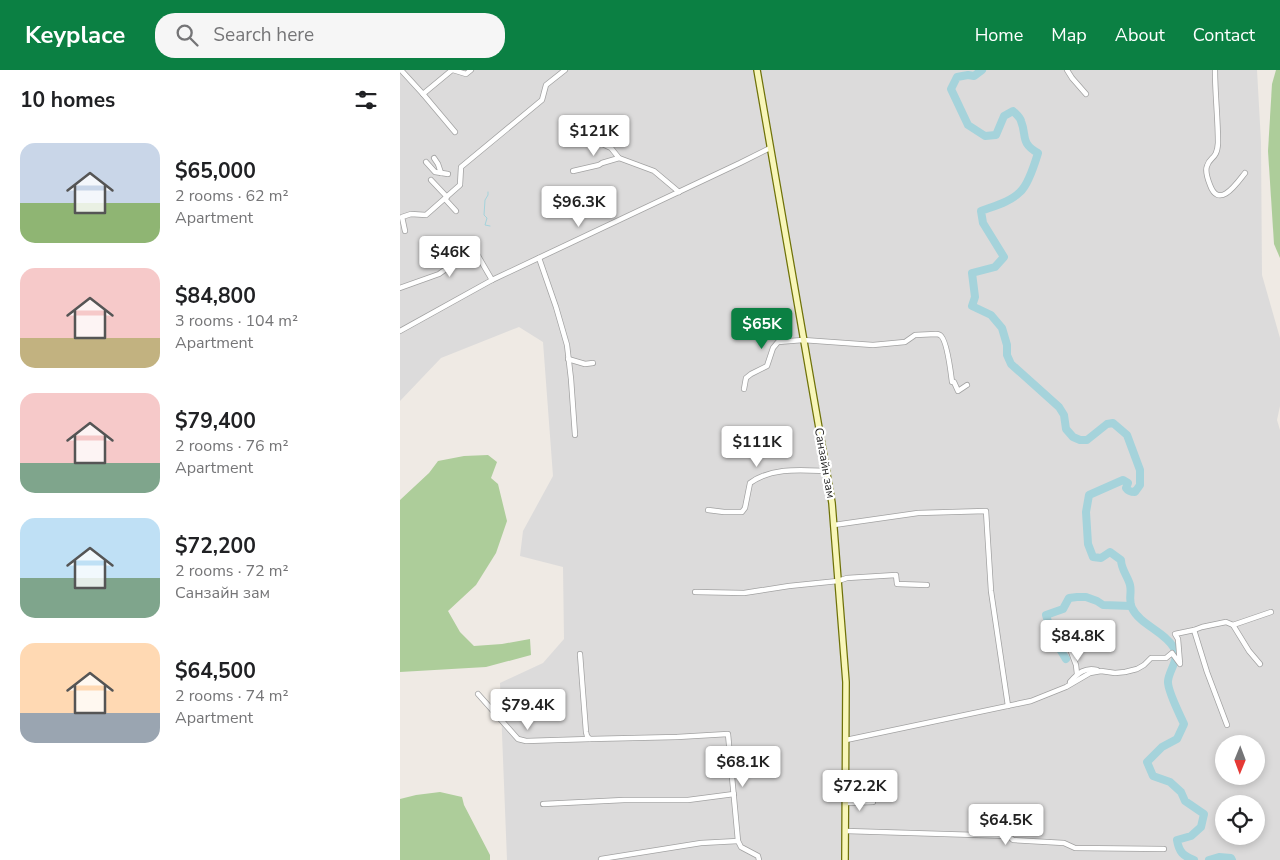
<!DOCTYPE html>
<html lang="en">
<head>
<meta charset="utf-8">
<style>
  body { margin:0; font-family:"Nunito Sans",sans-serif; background:#f6f6f6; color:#202124; height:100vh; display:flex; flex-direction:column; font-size:19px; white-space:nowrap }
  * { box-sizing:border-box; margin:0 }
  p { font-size:16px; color:#757577 }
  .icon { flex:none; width:28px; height:28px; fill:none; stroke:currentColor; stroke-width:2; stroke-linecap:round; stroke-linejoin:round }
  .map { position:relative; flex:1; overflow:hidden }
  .drawer { display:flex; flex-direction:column; background:#fff; width:400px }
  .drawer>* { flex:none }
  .needle { width:32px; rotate:181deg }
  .buttons { position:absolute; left:815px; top:665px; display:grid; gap:10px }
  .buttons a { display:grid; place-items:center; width:50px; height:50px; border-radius:50%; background:#fff; box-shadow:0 2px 8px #0003; font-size:25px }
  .price { position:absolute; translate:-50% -42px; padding:0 11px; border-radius:5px; background:#fff; color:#222; font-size:16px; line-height:32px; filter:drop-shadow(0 1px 2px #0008) }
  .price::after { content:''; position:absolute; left:50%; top:30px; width:15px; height:11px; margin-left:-8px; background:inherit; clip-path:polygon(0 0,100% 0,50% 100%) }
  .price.selected { background:#0b8043; color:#fff }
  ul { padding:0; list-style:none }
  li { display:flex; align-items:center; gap:15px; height:125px; padding:0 20px }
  li span { display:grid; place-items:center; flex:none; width:140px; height:100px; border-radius:15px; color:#555 }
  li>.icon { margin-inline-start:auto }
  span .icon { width:60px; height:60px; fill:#fffc; stroke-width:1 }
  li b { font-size:21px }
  h2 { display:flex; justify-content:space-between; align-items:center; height:60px; padding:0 20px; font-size:21px }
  header { display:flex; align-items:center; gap:30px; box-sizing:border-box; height:70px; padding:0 25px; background:#0b8043; color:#fff }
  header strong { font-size:24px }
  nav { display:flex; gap:28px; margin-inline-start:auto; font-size:18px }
  .search { width:350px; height:45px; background:#f6f6f6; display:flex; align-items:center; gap:12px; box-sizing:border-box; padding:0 18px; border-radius:20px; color:#757577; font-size:19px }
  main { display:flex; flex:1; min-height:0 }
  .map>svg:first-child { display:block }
</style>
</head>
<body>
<header>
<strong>Keyplace</strong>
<div class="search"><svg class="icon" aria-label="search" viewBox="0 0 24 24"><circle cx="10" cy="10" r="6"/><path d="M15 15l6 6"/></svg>Search here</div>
<nav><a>Home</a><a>Map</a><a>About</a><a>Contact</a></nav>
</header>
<main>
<section class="drawer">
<h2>10 homes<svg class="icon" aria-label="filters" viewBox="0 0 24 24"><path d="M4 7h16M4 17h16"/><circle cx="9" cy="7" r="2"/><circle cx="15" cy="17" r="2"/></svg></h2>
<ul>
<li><span style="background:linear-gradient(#c9d6e8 60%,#8fb573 0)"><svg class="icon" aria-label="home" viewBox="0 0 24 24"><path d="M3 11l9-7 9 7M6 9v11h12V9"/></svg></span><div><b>$65,000</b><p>2 rooms · 62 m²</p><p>Apartment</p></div></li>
<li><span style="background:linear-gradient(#f6c9c9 70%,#c2b280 0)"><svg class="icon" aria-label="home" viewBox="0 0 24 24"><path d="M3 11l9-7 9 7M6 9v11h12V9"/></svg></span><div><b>$84,800</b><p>3 rooms · 104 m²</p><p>Apartment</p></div></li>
<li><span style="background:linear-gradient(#f6c9c9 70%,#7fa58c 0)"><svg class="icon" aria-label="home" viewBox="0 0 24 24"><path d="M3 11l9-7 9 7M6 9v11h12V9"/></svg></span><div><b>$79,400</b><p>2 rooms · 76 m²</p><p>Apartment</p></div></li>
<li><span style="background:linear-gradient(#bfe0f5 60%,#7fa58c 0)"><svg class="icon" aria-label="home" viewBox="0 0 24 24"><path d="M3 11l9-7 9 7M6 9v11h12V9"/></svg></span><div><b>$72,200</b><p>2 rooms · 72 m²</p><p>Санзайн зам</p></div></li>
<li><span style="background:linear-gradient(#ffd9b3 70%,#9aa5b1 0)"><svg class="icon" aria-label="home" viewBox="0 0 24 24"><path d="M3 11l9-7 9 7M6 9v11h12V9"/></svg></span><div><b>$64,500</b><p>2 rooms · 74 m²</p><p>Apartment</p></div></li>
</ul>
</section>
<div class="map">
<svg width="880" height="790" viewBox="0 0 880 790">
  <rect width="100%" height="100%" fill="#efeae4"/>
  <path fill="#dcdbdb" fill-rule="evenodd" d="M0,0h857l4,72 1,133 18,63v68l-3,14 3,10v430h-773l-7,-177 43,-20 21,-24 -1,-72 -43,-11 3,-25 30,-55 -10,-134 -24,-15 -78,31 -41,43zM824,674h32v32h-32zM824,734h32v32h-32z"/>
  <g fill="#adcd9a">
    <path d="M876,0h4v188l-6,-14 -6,-93 4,-67z"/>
    <path d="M88,385l9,7 -6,16 7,6 9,37 -11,32 -20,32 -28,26 12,21 14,14 28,-2 28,-5 1,16 -45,12 -86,5v-172l29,-27 9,-12 26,-5z"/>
    <path d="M40,722l22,5 2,8 26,50v5h-90v-61l16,-4z"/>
  </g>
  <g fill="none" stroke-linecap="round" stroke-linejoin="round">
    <g stroke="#a5d3db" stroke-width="1">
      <path d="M88,122v3l-3,5 -1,15 3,3 -2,7 5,1"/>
      <path d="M787,787l2,3"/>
    </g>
    <g stroke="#a5d3db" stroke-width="8">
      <path d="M582,0l-8,6 -6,-1 -11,2 -6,12 17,36 17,11 11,-1 8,-19 9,-5c3,3 7,6 8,10 6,15 -1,22 17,32 -3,10 -10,32 -18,39 -10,10 -26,14 -39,19l2,12 21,34 -9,10 -23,6 3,24 -3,9 19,9 11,13 5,17v10l4,9 48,43 5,8 2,14 7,8 7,3h7l20,-16 6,-1 14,12 13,35v15l-5,7c-4,0 -7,-1 -9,-4l2,-5 -5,-3 -34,15 -3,17 2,32 5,13 8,1 9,-6 11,8c0,9 7,17 9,25 2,8 -2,15 2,23 8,17 32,23 42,40 6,11 -5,22 -6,33 -1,9 12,34 16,43l-7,15 -15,8 -15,15 6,14 17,6 11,10 4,9 19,13 -3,13 -10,9 -14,4c2,12 6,16 17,20"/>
      <path d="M666,589c-9,-14 -16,-28 -20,-44l17,-6 6,-11 8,-1h9l11,4 6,4 28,1"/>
      <path d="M809,790l10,-3 12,1 1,2"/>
    </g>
    <g stroke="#a2a2a2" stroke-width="6">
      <g id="minor">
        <path d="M1,0l22,24 32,38"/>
        <path d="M53,0l13,4 5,-4"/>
        <path d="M667,0l5,8 14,16"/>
        <path d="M815,0c0,24 3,48 3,73 -1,17 -8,13 -11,23 -2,5 1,14 3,19 9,25 27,-2 35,-12"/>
        <path d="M23,24l29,-24"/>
        <path d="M198,72l13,6 8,10 35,13 25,21"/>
        <path d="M34,88l4,6 3,9"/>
        <path d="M26,92l9,10 13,2"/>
        <path d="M173,101l26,-6 3,-2 17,-5"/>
        <path d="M31,110l16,17"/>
        <path d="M45,129l11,12"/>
        <path d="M5,161l-3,-14 9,-3 15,1 34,-30 1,-18 81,-67 4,-15 19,-15"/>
        <path d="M139,188l17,49 11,38 4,34 4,56"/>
        <path d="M0,218l39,-14 35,-25 18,31"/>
        <path d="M0,261l92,-51 248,-117 30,-15"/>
        <path d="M168,289l17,5 8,-1"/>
        <path d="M344,319l2,-11 5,-4 16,-8 6,-18 5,-6 25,-2 70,5 32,-3 10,-7 21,-1c1,0 2,0 4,1 7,4 11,39 12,47h2l4,9 9,-6"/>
        <path d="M308,440l16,2h18l3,-4 5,-25c22,-16 51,-13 76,-12"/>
        <path d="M434,455l84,-12 68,-2 5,80 17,115"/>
        <path d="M295,522l49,1 45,-7 49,-5 9,-3 49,-3 1,9 30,1"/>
        <path d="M833,555l38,-13"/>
        <path d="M794,560l8,-3 24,-5 7,3 16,26 11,13"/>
        <path d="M667,571l9,24 1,9"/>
        <path d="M180,584l6,78 1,4 3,3 87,-2 51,-3 10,107 3,6 17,9 1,4"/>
        <path d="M670,612c8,-9 15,-15 27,-12"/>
        <path d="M78,624l40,45 8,2 64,-2"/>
        <path d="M446,670l185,-39 35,-14 24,-14 11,-2 14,2 10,-1 12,-3 7,-4 7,-7h15l6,-5 8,11 -2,-25 -3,-5 19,-4 13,42 20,53"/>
        <path d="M446,733l27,-1"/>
        <path d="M143,734l81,-4h64l46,-6"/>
        <path d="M446,761l163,5 4,4 51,3 11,5 89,1"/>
        <path d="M202,790l-1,-1 100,-16 37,-2"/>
      </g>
    </g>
    <g stroke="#6f7208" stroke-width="8">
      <path id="secondary" d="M357,0l75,433 14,179 -1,178"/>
    </g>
    <use href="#minor" stroke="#fff" stroke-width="4.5"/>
    <use href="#secondary" stroke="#f8f6b9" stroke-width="5.5"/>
  </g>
  <g text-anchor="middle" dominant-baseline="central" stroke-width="4.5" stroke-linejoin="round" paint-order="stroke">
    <g font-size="12" fill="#1e1e1e" stroke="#fff">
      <text transform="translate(425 393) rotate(80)">Санзайн зам</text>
    </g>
  </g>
</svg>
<div class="buttons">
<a><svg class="needle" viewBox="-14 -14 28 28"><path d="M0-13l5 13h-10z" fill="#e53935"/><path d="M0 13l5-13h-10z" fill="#757577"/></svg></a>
<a><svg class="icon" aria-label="locate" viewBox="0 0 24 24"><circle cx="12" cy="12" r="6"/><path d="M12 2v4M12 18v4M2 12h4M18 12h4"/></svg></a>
</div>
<b class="price" style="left:194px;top:87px">$121K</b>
<b class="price" style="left:179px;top:158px">$96.3K</b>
<b class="price" style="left:50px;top:208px">$46K</b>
<b class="price selected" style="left:362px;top:280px">$65K</b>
<b class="price" style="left:357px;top:398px">$111K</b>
<b class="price" style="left:678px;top:592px">$84.8K</b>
<b class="price" style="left:128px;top:661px">$79.4K</b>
<b class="price" style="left:343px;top:718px">$68.1K</b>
<b class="price" style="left:460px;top:742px">$72.2K</b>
<b class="price" style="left:606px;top:776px">$64.5K</b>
</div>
</main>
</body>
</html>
